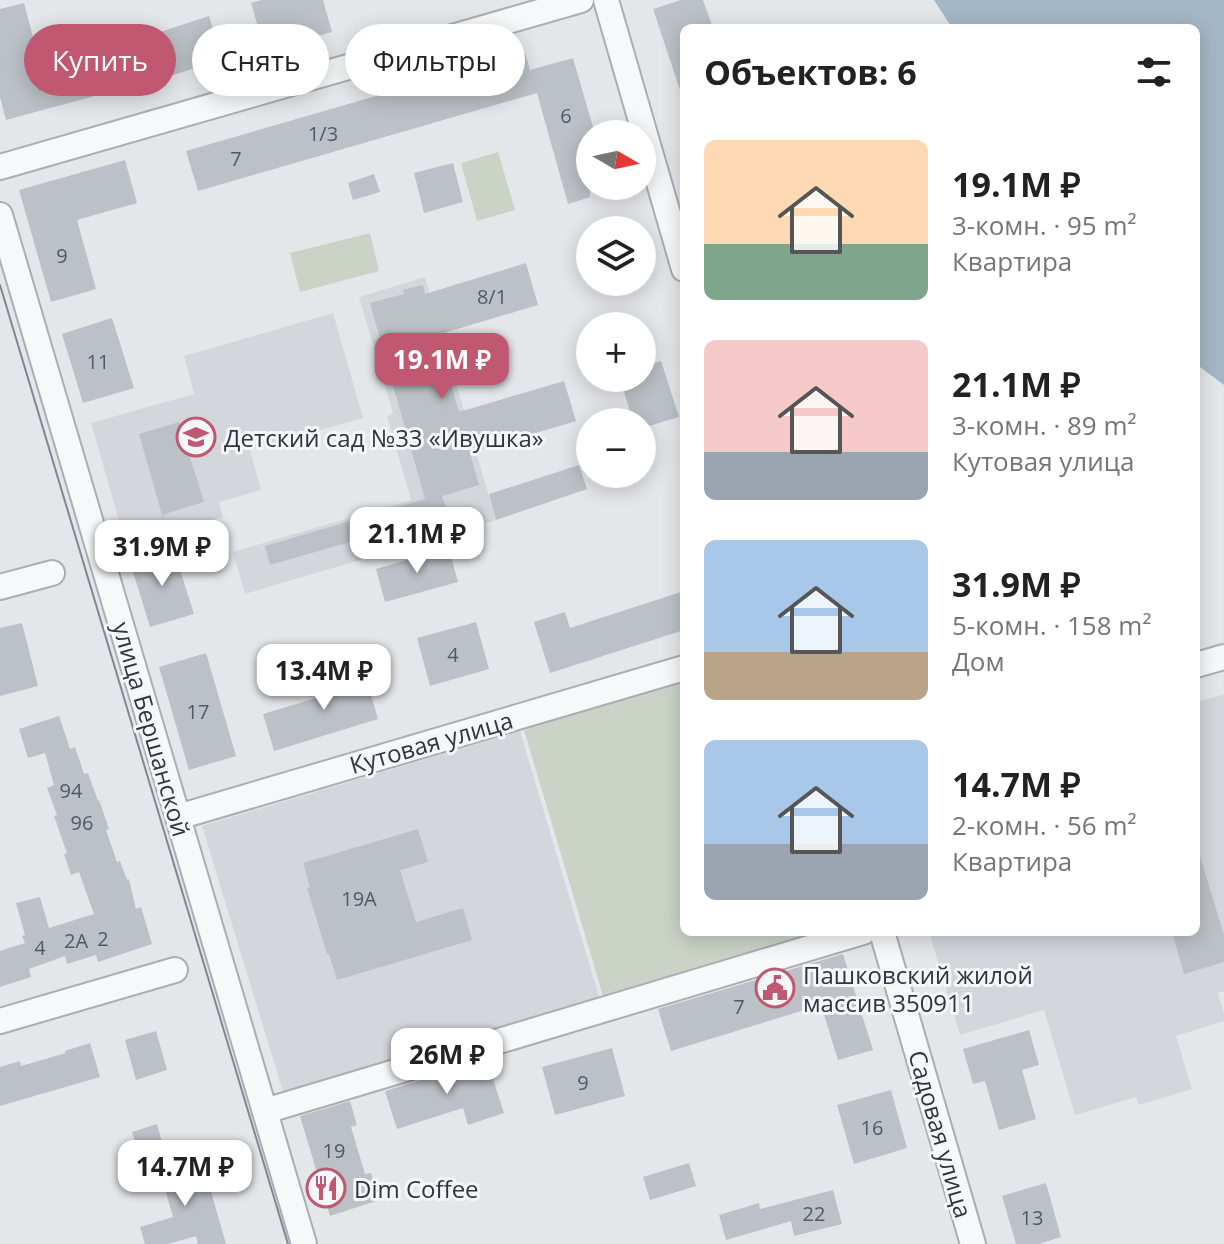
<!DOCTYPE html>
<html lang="ru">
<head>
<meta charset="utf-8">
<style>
  body { margin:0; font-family:"Open Sans",sans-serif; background:#f2f2f2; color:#222; height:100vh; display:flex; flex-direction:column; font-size:30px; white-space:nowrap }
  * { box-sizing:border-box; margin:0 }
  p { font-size:26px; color:#767676 }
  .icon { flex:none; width:44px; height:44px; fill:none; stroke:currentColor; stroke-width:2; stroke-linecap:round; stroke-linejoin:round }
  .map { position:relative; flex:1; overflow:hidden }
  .sheet { position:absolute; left:680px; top:24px; width:520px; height:912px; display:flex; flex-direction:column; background:#fff; border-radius:12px; box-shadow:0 4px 20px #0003 }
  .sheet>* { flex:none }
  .banner { position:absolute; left:24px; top:24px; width:536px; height:72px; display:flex; gap:16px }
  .needle { width:52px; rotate:99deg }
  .buttons { position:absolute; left:576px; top:120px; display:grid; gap:16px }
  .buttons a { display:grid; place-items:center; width:80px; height:80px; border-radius:50%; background:#fff; box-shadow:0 4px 20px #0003; font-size:40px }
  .price { position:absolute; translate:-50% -68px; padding:0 18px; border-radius:16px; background:#fff; color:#222; font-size:26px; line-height:52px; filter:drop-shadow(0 2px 4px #0008) }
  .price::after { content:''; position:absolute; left:50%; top:48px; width:24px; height:18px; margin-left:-12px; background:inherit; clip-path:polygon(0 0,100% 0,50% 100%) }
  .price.current { background:#c05871; color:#fff }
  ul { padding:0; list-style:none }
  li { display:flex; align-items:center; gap:24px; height:200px; padding:0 24px }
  li span { display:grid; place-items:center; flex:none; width:224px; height:160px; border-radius:12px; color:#555 }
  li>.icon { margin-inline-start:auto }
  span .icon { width:96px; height:96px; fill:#fffc; stroke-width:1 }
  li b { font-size:34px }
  h2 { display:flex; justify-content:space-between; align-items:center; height:96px; padding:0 24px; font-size:34px }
  .chip { padding:0 28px; border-radius:36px; background:#fff; box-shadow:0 4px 20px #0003; font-size:28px; line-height:72px }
  .chip.current { background:#c05871; color:#fff }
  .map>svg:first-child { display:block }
</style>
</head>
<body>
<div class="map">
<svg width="1224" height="1244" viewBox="0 0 1224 1244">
  <rect width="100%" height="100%" fill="#e4e7ea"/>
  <g fill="#d3d7dc">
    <path d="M425,277l71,243 -251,74 -12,-42 178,-52 -24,-84 6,-3 -34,-116z"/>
    <path d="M333,313l30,105 -113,32 11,40 -42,12 4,15 -97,28 -35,-122 103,-29 -10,-38z"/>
    <path d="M1224,694v297l-6,2 6,20v8l-48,15 16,53 -53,16 -3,-8 -61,18 -31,-105 -84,25 -31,-103h267v-229z"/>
    <path d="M520,731l80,269 -316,95 -82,-269z"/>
  </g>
  <g fill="#cbd3c6">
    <path d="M498,152l17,58 -38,11 -16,-58z"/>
    <path d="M370,233l9,38 -79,21 -10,-39z"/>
    <path d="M684,681v251h143l-223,67 -80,-269z"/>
  </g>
  <path fill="#a4b7c6" d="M934,0h290v385l-28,-21v-336h-244z"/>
  <g fill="#bcc1c7">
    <path d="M261,0h62l9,32 -67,19 -14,-48z"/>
    <path d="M681,0h22l10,28h-29v64l-3,1 -28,-84z"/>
    <path d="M24,3l16,60 65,-18 12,45 -111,30 -6,-23v-88z"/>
    <path d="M209,16l14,43 -59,19 -13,-43z"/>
    <path d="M525,53l5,17 43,-12 22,76h-5v63l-22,7 -31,-111 -339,98 -12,-40z"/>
    <path d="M125,160l12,43 -60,17 19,69 -45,13 -32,-112z"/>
    <path d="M453,163l10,39 -39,11 -10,-40z"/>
    <path d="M374,174l6,18 -27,8 -5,-17z"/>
    <path d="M526,263l12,42 -101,30 22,77 105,-31 12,40 -106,32 9,32 -37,11 6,18 -178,51 -5,-19 160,-47 -55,-196 34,-9 -1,-4 20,-5 2,9z"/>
    <path d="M112,318l22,70 -51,15 -21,-69z"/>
    <path d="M661,361l18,56 -37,11v-6h-9l-13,-44h22v-11z"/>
    <path d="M179,422l25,80 -42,13 -23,-81z"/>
    <path d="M579,465l8,24 -91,31 -7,-26z"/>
    <path d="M173,548l21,66 -44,13 -20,-65z"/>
    <path d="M449,548l9,34 -73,20 -9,-33z"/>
    <path d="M684,591v39l-134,43 -16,-51 31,-10 5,16z"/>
    <path d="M476,622l13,47 -59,17 -13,-48z"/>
    <path d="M22,623l16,63 -38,10v-68z"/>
    <path d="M206,653l30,103 -47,14 -30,-103z"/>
    <path d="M363,668l15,51 -104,32 -11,-37 70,-21 -5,-15z"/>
    <path d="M59,716l11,33 5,-2 9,27 4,-1 10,28 1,-1 10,29 -3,1 11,32 3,-1 7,19 2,-1 7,30 5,-2 11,37 -54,18 -2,-7 -29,9 -2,-8 -36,13 2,8 -31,10v-36l25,-8 -3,-7 3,-1 -9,-32 24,-6 9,31 45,-14 -15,-42 -8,3 -7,-21 3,-1 -13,-37 3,-1 -10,-27 7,-3 -9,-32 -17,5 -9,-29z"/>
    <path d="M418,829l10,33 -28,8 16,52 47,-14 9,32 -135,40 -8,-26h-2l-20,-66 3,-1 -7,-24z"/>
    <path d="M1196,856h4l24,79v27l-40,12 -12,-42h24z"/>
    <path d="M843,954l30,96 -35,10 -17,-55 -150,46 -13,-42z"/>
    <path d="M1029,1030l10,35 -17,5 14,49 -37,11 -14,-49 -12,3 -10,-35z"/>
    <path d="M156,1031l11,39 -31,10 -11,-40z"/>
    <path d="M90,1043l10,34 -100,29v-39l20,-6 1,5 45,-13 -1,-2z"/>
    <path d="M612,1048l13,48 -70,19 -13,-48z"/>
    <path d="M487,1060l17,53 -36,12 -5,-17 -66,21 -12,-38z"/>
    <path d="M891,1090l16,58 -53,16 -17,-59z"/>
    <path d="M350,1101l7,24 -6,2 14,47 6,-1 8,27 -49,16 -30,-100z"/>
    <path d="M157,1124l8,29 -24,7 -9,-28z"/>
    <path d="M188,1152l11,40 11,-4 16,56h-28l-2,-8 -28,8h-23l-5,-17 33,-10 -16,-56z"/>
    <path d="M689,1163l7,23 -46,14 -7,-23z"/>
    <path d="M1046,1183l15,54 -22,7h-23l-14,-48z"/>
    <path d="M833,1190l9,34 -48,12 -3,-15 -65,19 -7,-25 40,-12 1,6z"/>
  </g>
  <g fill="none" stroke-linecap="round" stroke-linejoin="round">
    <g stroke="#aaaeb4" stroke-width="28">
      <g id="minor">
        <path d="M606,0l78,269"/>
        <path d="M0,167l581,-167"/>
        <path d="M0,215l304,1029"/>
        <path d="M0,587l52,-14"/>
        <path d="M1196,665l28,-8"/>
        <path d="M178,817l506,-149"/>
        <path d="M882,932l91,312"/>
        <path d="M0,1021l175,-51"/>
        <path d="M265,1111l598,-179"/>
      </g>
    </g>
    <use href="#minor" stroke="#f7f8f9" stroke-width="24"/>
    <path stroke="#7f8892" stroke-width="2" d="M0,285l288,959"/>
  </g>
  <defs>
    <g id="school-ring" transform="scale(2)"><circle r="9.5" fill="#f4f6f8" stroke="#c05871" stroke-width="1.5"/><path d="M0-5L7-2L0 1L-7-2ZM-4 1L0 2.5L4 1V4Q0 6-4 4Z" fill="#c05871"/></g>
    <g id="civic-ring" transform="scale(2)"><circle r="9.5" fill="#f4f6f8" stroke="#c05871" stroke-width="1.5"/><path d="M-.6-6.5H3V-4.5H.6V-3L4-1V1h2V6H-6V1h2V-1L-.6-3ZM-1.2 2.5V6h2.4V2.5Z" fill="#c05871"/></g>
    <g id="restaurant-ring" transform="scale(2)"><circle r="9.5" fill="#f4f6f8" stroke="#c05871" stroke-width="1.5"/><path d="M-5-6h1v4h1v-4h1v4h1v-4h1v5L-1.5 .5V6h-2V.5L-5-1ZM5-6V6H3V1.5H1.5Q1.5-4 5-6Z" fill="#c05871"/></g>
  </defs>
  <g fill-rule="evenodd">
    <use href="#school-ring" x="196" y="437"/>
    <use href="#civic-ring" x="775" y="988"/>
    <use href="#restaurant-ring" x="326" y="1188"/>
  </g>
  <g text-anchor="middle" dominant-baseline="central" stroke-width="6" stroke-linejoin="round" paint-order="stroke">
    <g font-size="20" fill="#525962">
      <text x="566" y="115">6</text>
      <text x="323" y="133">1/3</text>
      <text x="236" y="158">7</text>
      <text x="62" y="255">9</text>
      <text x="492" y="296">8/1</text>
      <text x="98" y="361">11</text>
      <text x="453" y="654">4</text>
      <text x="198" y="711">17</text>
      <text x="71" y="790">94</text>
      <text x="82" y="822">96</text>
      <text x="359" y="898">19А</text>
      <text x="103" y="938">2</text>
      <text x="76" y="940">2А</text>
      <text x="40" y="947">4</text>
      <text x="739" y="1006">7</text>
      <text x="583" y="1082">9</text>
      <text x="872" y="1127">16</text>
      <text x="334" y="1150">19</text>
      <text x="814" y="1213">22</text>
      <text x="1032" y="1217">13</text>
    </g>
    <g font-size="24" fill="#2e3641" stroke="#f4f6f8" text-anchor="start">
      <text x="224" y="437">Детский сад №33 «Ивушка»</text>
      <text x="803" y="974">Пашковский жилой<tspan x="803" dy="28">массив 350911</tspan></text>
      <text x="354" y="1188">Dim Coffee</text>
    </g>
    <g font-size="24" fill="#2e3641" stroke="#f4f6f8">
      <text transform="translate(152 729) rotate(74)">улица Бершанской</text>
      <text transform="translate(431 742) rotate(-16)">Кутовая улица</text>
      <text transform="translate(941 1134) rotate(74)">Садовая улица</text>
    </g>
  </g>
</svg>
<div class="buttons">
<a><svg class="needle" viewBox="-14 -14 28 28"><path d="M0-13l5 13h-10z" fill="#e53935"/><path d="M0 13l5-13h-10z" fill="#767676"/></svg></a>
<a><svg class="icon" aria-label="layers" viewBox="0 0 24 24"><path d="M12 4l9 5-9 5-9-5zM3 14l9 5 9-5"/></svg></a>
<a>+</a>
<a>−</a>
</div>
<b class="price current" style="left:442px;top:401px">19.1M ₽</b>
<b class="price" style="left:417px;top:575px">21.1M ₽</b>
<b class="price" style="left:162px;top:588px">31.9M ₽</b>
<b class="price" style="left:324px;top:712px">13.4M ₽</b>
<b class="price" style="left:447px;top:1096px">26M ₽</b>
<b class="price" style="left:185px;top:1208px">14.7M ₽</b>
<div class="banner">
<a class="chip current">Купить</a>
<a class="chip">Снять</a>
<a class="chip">Фильтры</a>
</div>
<section class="sheet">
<h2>Объектов: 6<svg class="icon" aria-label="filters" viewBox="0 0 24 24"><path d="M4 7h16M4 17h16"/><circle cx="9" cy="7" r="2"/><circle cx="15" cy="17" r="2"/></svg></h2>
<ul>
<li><span style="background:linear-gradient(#ffd9b3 65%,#7fa58c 0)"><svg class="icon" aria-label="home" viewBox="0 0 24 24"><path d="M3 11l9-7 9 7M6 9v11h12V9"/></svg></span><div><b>19.1M ₽</b><p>3-комн. · 95 m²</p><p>Квартира</p></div></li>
<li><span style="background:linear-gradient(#f6c9c9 70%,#9aa5b1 0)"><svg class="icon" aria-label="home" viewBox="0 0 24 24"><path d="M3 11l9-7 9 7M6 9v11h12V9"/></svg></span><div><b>21.1M ₽</b><p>3-комн. · 89 m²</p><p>Кутовая улица</p></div></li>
<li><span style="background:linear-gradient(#a9c7e8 70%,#b9a48a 0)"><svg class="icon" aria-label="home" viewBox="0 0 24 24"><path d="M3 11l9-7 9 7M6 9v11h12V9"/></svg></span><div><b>31.9M ₽</b><p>5-комн. · 158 m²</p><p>Дом</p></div></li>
<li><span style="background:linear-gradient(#a9c7e8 65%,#9aa5b1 0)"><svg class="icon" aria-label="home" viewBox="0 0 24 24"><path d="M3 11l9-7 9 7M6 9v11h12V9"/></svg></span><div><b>14.7M ₽</b><p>2-комн. · 56 m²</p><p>Квартира</p></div></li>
</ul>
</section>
</div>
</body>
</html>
